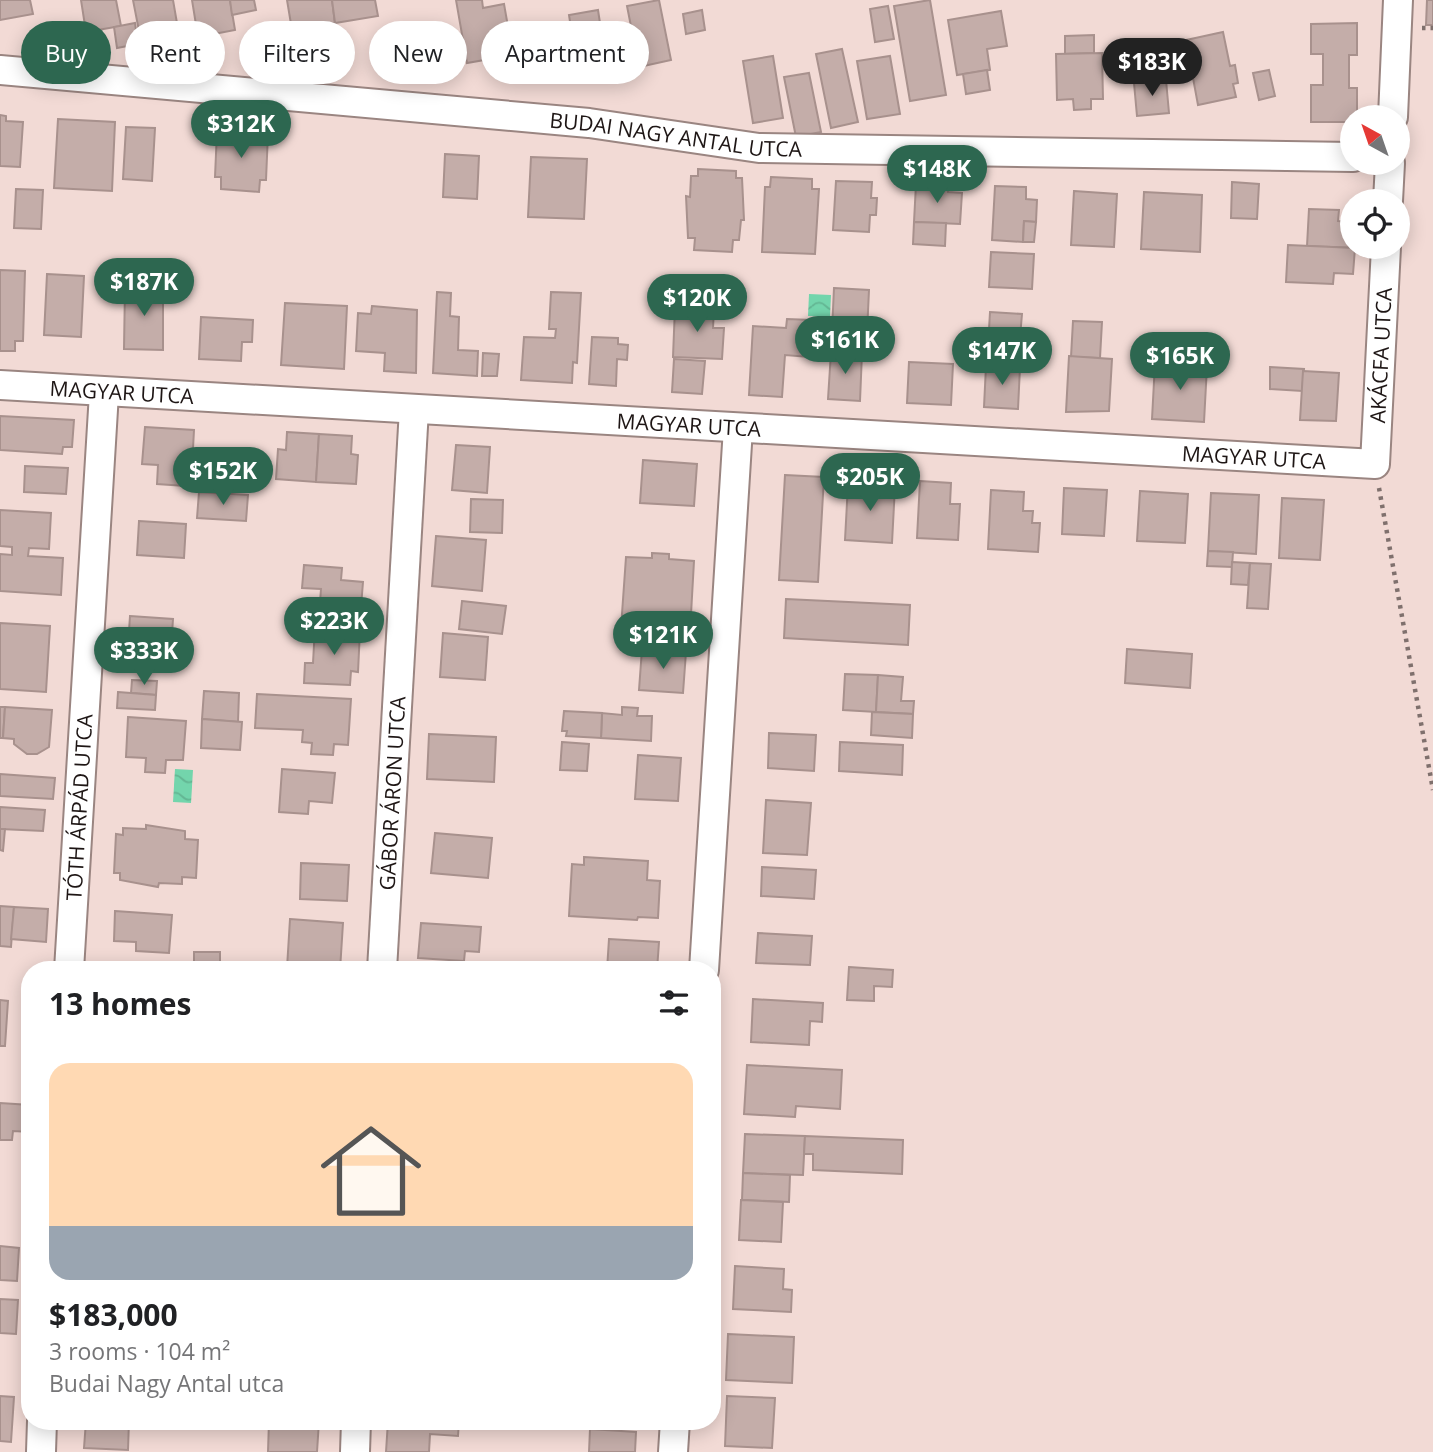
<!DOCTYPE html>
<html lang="en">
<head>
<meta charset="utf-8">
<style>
  body { margin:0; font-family:"Open Sans",sans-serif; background:#f2f2f2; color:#202124; height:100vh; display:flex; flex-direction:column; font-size:26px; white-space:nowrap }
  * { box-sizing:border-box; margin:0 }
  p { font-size:23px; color:#757577 }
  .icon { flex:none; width:38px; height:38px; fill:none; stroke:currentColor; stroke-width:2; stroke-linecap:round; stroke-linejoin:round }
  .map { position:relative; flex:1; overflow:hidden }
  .sheet { position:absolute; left:21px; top:961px; width:700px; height:469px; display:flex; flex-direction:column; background:#fff; border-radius:28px; box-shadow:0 4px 18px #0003 }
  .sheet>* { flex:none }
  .top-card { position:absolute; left:21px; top:21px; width:700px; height:63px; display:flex; gap:14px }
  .needle { width:46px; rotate:320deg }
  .fabs { position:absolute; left:1340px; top:105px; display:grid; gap:14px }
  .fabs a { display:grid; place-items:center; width:70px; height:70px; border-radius:50%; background:#fff; box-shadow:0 4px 18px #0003; font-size:35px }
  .price { position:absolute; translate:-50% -60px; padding:0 16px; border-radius:24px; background:#2d6750; color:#fff; font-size:23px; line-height:46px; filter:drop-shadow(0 2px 4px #0008) }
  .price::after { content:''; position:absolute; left:50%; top:42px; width:21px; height:16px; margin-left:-10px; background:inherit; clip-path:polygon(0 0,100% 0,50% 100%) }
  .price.selected { background:#222; color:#fff }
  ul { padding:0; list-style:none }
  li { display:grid; align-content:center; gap:14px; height:371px; padding:0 28px }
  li+li { border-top:2px solid #e0e0e0 }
  li span { display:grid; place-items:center; height:217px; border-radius:21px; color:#555 }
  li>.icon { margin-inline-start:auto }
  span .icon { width:126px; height:126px; fill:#fffc; stroke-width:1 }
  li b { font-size:30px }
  h2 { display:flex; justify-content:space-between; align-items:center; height:84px; padding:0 28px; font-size:30px }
  .pill { padding:0 24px; border-radius:32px; background:#fff; box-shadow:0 4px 18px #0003; font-size:24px; line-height:63px }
  .pill.selected { background:#2d6750; color:#fff }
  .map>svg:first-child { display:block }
</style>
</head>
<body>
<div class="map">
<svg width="1433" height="1452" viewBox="0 0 1433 1452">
  <defs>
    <pattern id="water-waves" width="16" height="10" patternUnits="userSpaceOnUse" patternTransform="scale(1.75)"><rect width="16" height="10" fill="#73d5ac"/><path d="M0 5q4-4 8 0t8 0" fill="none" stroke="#63b693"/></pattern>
  </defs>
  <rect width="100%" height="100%" fill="#f2dad5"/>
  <g fill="url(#water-waves)">
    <path d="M809,294l22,1 -1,22 -22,-1z"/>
    <path d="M175,769l18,1 -2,33 -18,-1z"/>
  </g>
  <g fill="#c4ada9" stroke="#a8918d" stroke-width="2">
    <path d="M0,0h30l3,14 -33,6z"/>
    <path d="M81,0h35l5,26 -35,6z"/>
    <path d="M133,0h40l5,29 -38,7z"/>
    <path d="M192,0h38l5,30 -37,7z"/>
    <path d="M230,0h24l2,10 -24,5z"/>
    <path d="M287,0h45l3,23 -43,7z"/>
    <path d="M332,0h43l3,16 -43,7z"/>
    <path d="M456,0h26l1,8 21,-4 9,51 -46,8z"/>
    <path d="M659,0l12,60 -32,7 -12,-61z"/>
    <path d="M930,0l16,95 -36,6 -16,-95z"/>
    <path d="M1427,0h6v25h-7z"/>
    <path d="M888,6l6,33 -19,3 -5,-33z"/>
    <path d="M598,10l8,52 -29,5 -8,-52z"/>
    <path d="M702,10l3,20 -19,4 -3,-20z"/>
    <path d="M1001,11l6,35 -20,3 3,21 -33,5 -9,-55z"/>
    <path d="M135,23l3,21 -21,4 -3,-21z"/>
    <path d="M1357,23v32h-8v33h8v29h-4v5h-42v-37h12v-31h-12v-30z"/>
    <path d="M396,29l5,27 -16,3 -5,-27z"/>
    <path d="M1223,32l7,34 5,-1 3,18 -5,1 3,13 -38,8 -12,-65z"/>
    <path d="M1094,35v18l-29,1v-18z"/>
    <path d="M842,49l16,73 -27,6 -15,-74z"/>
    <path d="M1102,53l1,46h-12v10l-17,1 -1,-11 -16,1 -1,-46z"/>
    <path d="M773,56l10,62 -30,5 -10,-62z"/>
    <path d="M890,56l10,58 -33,5 -10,-58z"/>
    <path d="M987,70l3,20 -24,4 -3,-20z"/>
    <path d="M1269,70l6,26 -16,4 -6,-27z"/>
    <path d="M809,73l12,59 -25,5 -12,-60z"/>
    <path d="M1166,80l3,33 -32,3 -3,-33z"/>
    <path d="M0,115l6,1v5l17,1 -3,45 -20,-1z"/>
    <path d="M58,119l57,3 -3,69 -58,-3z"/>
    <path d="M126,127l29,1 -3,53 -29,-2z"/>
    <path d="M217,131l51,2 -2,47h-6l-1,12 -38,-3v-12h-6z"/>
    <path d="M445,154l34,2 -2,43 -34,-2z"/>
    <path d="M531,157l56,2 -3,60 -56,-2z"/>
    <path d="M698,169l38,2v7h6l2,42h-3l-2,20h-6l-1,12 -38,-2 1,-12h-7l-2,-42 4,1 1,-21h7z"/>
    <path d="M771,177l41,2v10h7l-4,65 -53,-2 3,-65h5z"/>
    <path d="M836,181l36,1 -1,16h6l-1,17h-6l-1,17 -36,-2z"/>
    <path d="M1232,182l27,2 -2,35 -26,-1z"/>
    <path d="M916,184l32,2v6l14,1 -2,31 -46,-2z"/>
    <path d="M995,186l31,1v12l11,1 -1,22 -12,-1 -1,21 -31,-2z"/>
    <path d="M16,189l27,1 -2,39 -27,-1z"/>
    <path d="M1074,191l43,3 -3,53 -43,-2z"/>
    <path d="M1144,192l58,3 -2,57 -59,-3z"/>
    <path d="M1309,209l30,1 -1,11 15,1 2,26 -48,-2z"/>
    <path d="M1024,221l12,1 -2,20h-11z"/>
    <path d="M914,222l32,1 -1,23 -32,-2z"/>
    <path d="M1288,245l67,3 -2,26 -19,-1 -1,11 -47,-2z"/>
    <path d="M991,252l43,2 -2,35 -43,-2z"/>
    <path d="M0,270l25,1 -2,70h-8v10h-15z"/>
    <path d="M47,274l37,2 -3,61 -37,-2z"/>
    <path d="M125,287h38v63l-39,-1z"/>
    <path d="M834,288l35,2 -3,64 -35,-2z"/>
    <path d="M437,292l14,1 -1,23 9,1 -1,33 20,1 -1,25 -44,-3z"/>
    <path d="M551,292l30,1 -4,70 -4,-1 -1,21 -51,-3 3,-43 31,1 1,-9h-7z"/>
    <path d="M285,303l62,3 -3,63 -63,-4z"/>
    <path d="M372,306l45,4 -1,63 -32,-2 1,-18 -29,-2 2,-38 13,1z"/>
    <path d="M675,307l39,2 -1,19h11l-2,31 -49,-2z"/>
    <path d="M990,312l32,2 -3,35 -31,-2z"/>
    <path d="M201,317l52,3 -1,22h-10l-1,19 -42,-2z"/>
    <path d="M787,319l24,1 -2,37 -24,-2 -3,42 -33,-2 4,-69 33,2z"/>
    <path d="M1073,321l29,1 -2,36 -29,-1z"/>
    <path d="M592,337l26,1v6l10,1 -1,15 -10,-1 -1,27 -27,-2z"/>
    <path d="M831,352l31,1 -2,48 -32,-2z"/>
    <path d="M483,353l16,1 -2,22h-15z"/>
    <path d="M1069,356l43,3 -3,52 -43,1z"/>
    <path d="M674,359l31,2 -3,33 -30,-2z"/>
    <path d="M909,362l44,2 -2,41 -44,-2z"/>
    <path d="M1155,363l52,3 -3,56 -52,-3z"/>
    <path d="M986,366l34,1 -2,42 -34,-2z"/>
    <path d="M1270,367l34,2 -2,22 -32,-2z"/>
    <path d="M1303,371l36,2 -3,48 -36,-1z"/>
    <path d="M0,416l74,4 -2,27h-9l-1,7 -62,-4z"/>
    <path d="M145,427l49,3 -2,37h-6l-1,19 -28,-2 1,-19 -16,-1z"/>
    <path d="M287,432l32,2 -3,48 -40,-3 2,-30 8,1z"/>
    <path d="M319,434l33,2 -1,18 7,1 -2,29 -40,-2z"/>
    <path d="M456,445l34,2 -3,46 -35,-3z"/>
    <path d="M643,460l54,4 -3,42 -54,-3z"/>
    <path d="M25,466l43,2 -2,26 -42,-2z"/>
    <path d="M785,475l39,2 -6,105 -39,-2z"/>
    <path d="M920,481l31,2 -1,21h10l-2,36 -41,-2z"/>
    <path d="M848,484l47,2 -3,57 -47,-3z"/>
    <path d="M1064,488l43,2 -3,46 -42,-2z"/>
    <path d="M991,490l33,2 -1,19h10l-1,12h8l-2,29 -50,-3z"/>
    <path d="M1140,491l48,3 -3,49 -48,-2z"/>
    <path d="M199,492l49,3 -2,26 -49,-3z"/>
    <path d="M1211,493l48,2 -3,59 -48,-3z"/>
    <path d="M1282,498l42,2 -4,60 -41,-2z"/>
    <path d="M471,499l32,1 -1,33 -32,-1z"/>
    <path d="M0,510l51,3 -2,36 -20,-1 -1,8 35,2 -2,37 -61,-4v-37l12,1v-8l-12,-1z"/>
    <path d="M139,521l47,3 -2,34 -47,-3z"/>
    <path d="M436,536l50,4 -4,51 -50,-5z"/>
    <path d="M1208,551l25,1 -1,15 -25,-1z"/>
    <path d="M652,553l17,1v5l25,2 -4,71 -41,2v-4l-28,-2 5,-71 26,1z"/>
    <path d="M1232,562l18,1 -2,22 -17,-1z"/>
    <path d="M1250,563l21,1 -3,45 -21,-1z"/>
    <path d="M304,565l38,3 -1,12 22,2 -3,37 -41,-3 2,-27 -19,-1z"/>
    <path d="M786,599l124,6 -2,40 -124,-7z"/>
    <path d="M462,601l44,5 -4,28 -43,-5z"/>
    <path d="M130,616l43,3 -3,45 -43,-3z"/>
    <path d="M0,623l50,3 -4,66 -46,-3z"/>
    <path d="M315,627l45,3 -2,42 -7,-1 -1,14 -46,-2 1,-20h8z"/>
    <path d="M443,633l45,4 -3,43 -45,-3z"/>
    <path d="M642,649l44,3 -3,41 -44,-3z"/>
    <path d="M1127,649l65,5 -2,34 -65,-5z"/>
    <path d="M845,674l33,1 -2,37 -33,-2z"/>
    <path d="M878,675l25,2 -2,24h13l-1,13 -37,-2z"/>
    <path d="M132,680l25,1 -1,14 -25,-2z"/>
    <path d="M204,691l35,2 -1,29 -36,-3z"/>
    <path d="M118,692l38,3 -1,15 -38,-2z"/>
    <path d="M257,694l94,5 -3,46 -14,-1 -1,11 -22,-1 1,-11 -10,-1 1,-12 -48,-2z"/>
    <path d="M0,707h5l-2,31h-3z"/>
    <path d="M5,707l47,3 -3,37 -12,7h-10l-13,-10v-5l-11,-1z"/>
    <path d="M622,707l16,1 -1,8h15l-1,25 -50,-3 1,-25 20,2z"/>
    <path d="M564,711l38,2 -1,25 -35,-2 1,-5h-5z"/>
    <path d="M872,712l41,2 -1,24 -41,-3z"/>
    <path d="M128,717l58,4 -3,39h-17l-1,13 -20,-1 1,-14 -20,-1z"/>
    <path d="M202,719l40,3 -2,28 -39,-2z"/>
    <path d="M769,733l47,2 -2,36 -46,-3z"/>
    <path d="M429,734l67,3 -2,45 -67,-3z"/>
    <path d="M562,742l27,2 -2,27 -27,-1z"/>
    <path d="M840,742l63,3 -1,30 -63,-4z"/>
    <path d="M638,755l43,3 -3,43 -43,-2z"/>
    <path d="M282,769l53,4 -3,30 -23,-2 -1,13 -29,-2z"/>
    <path d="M0,774l55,4 -2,21 -53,-3z"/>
    <path d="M766,800l45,3 -4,52 -44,-2z"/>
    <path d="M0,807l45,3 -2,21 -43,-2z"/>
    <path d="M146,825l39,6v8l13,1 -2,38 -14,-1v7l-23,-1 -1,4 -38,-7v-7h-6l2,-39 7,1v-7l23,1z"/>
    <path d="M0,829h5l-2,22 -3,-1z"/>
    <path d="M435,833l57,5 -4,40 -57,-5z"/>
    <path d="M584,857l64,4 -1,19 13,1 -2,37 -20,-1 -1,3 -68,-4 3,-52 12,1z"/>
    <path d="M301,863l48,2 -2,36 -47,-2z"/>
    <path d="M762,867l54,3 -2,29 -53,-3z"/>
    <path d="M0,906l14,1 -3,40 -11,-1z"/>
    <path d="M14,907l34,2 -2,33 -35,-3z"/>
    <path d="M115,911l57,4 -3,38 -33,-2v-9l-22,-1z"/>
    <path d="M290,919l53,4 -3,47 -53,-2z"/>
    <path d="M421,923l60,4 -2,25 -14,-1 -1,10 -46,-3z"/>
    <path d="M758,933l54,3 -2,29 -54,-2z"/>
    <path d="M609,939l50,3 -2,28h-50z"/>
    <rect x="194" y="952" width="26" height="18"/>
    <path d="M849,967l44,3 -1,17 -18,-1v15l-27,-1z"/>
    <path d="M753,999l70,4 -1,19 -12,-1 -1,24 -58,-3z"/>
    <path d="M0,1000l8,1 -3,45h-5z"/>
    <path d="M747,1065l95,5 -2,39 -44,-3 -1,11 -51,-3z"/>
    <path d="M0,1103l30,2v27l-17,-1 -1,9h-12z"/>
    <path d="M745,1134l60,2 -2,39 -60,-2z"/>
    <path d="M805,1136l98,4 -1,34 -89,-4v-16h-9z"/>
    <path d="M743,1173l47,2 -1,27 -47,-2z"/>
    <path d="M741,1200l42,2 -2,40 -42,-2z"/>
    <path d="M0,1246l19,2 -2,33 -17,-1z"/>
    <path d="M735,1266l49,3 -1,20 9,1 -1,22 -58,-3z"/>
    <path d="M0,1299l18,1 -2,34 -16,-1z"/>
    <path d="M728,1334l66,3 -2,46 -66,-3z"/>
    <path d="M0,1396l14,1 -3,45 -11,-1z"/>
    <path d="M727,1396l48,2 -3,50 -47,-2z"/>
    <path d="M86,1421h43l-1,29 -44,-2z"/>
    <path d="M269,1421h50l-2,31h-49z"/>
    <path d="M388,1421h71l-1,15 -28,-2 -1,18h-43z"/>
    <path d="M590,1429l46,3 -1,20h-46z"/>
  </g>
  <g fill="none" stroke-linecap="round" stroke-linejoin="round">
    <g stroke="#9a8581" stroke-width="32">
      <g id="minor">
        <path id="s1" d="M0,70l589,53 170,25 594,9"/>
        <path d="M1393,117l5,-117"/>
        <path d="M1388,201l2,-38"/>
        <path id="s2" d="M0,385l1375,79 11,-217"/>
        <path id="s3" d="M69,970l35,-577"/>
        <path id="s4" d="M382,970l32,-561"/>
        <path d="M704,970l34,-542"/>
        <path d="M41,1452l1,-31"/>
        <path d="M355,1452l1,-31"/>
        <path d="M673,1452l2,-31"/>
      </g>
    </g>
    <g stroke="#7f706d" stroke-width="4.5" stroke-dasharray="3.5 5" stroke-linecap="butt">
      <path d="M1422,28h11"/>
      <path d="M1379,488l54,302"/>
    </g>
    <use href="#minor" stroke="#fff" stroke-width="28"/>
  </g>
  <g text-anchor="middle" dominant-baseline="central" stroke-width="5" stroke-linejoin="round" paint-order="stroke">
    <g font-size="21" fill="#1e1615" stroke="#f2dad5">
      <text stroke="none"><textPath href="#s1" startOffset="679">BUDAI NAGY ANTAL UTCA</textPath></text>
      <text stroke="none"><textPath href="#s2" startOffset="1486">AKÁCFA UTCA</textPath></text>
      <text stroke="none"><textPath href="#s2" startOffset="122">MAGYAR UTCA</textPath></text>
      <text stroke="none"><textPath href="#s2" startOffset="690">MAGYAR UTCA</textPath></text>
      <text stroke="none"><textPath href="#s2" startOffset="1256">MAGYAR UTCA</textPath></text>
      <text stroke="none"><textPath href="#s4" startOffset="177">GÁBOR ÁRON UTCA</textPath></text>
      <text stroke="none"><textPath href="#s3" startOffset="163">TÓTH ÁRPÁD UTCA</textPath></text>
    </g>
  </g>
</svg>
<div class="fabs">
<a><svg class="needle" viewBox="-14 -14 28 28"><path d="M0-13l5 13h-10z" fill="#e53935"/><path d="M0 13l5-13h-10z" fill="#757577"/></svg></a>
<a><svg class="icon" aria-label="locate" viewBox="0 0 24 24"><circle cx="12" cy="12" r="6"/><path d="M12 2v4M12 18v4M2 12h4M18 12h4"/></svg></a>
</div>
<b class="price selected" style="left:1152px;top:98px">$183K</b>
<b class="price" style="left:241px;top:160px">$312K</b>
<b class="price" style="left:937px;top:205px">$148K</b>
<b class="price" style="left:144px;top:318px">$187K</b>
<b class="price" style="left:697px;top:334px">$120K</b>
<b class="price" style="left:845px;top:376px">$161K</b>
<b class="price" style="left:1002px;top:387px">$147K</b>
<b class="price" style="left:1180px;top:392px">$165K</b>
<b class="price" style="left:223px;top:507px">$152K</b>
<b class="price" style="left:870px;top:513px">$205K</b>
<b class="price" style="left:334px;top:657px">$223K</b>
<b class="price" style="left:663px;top:671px">$121K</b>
<b class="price" style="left:144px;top:687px">$333K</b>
<div class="top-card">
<a class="pill selected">Buy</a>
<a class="pill">Rent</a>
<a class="pill">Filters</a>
<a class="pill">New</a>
<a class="pill">Apartment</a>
</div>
<section class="sheet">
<h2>13 homes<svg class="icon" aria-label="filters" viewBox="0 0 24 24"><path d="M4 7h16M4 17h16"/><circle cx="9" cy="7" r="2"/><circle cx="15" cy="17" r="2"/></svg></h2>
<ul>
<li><span style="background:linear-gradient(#ffd9b3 75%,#9aa5b1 0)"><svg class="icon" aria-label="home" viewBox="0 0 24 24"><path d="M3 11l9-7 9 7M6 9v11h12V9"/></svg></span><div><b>$183,000</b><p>3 rooms · 104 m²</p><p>Budai Nagy Antal utca</p></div></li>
</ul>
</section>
</div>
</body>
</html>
